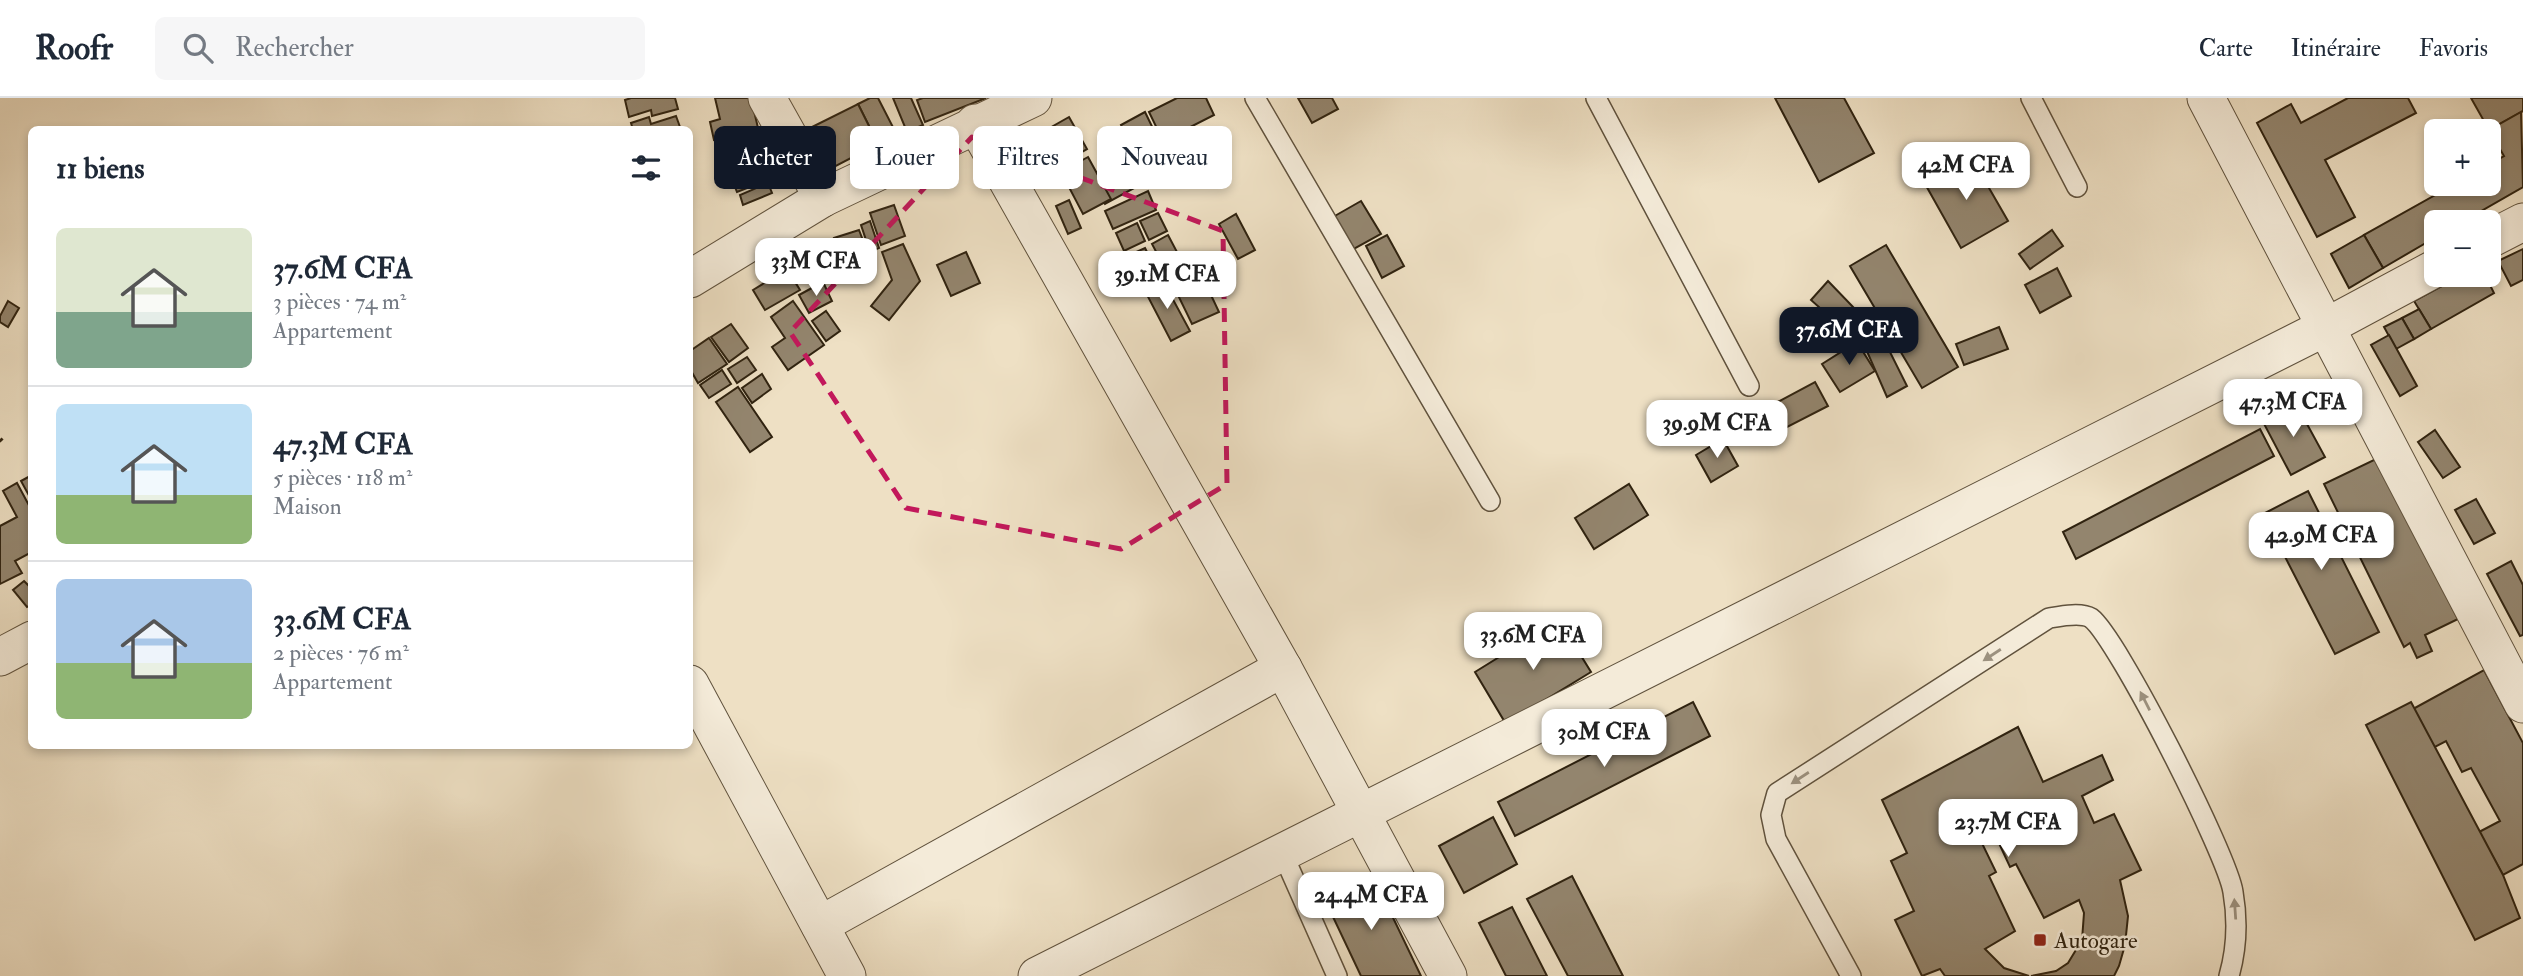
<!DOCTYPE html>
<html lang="fr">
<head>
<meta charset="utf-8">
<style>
  body { margin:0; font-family:"IM FELL Double Pica",serif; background:#f6f6f7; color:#1f2937; height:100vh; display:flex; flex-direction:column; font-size:26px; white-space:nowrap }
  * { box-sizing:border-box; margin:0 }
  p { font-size:23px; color:#747a83 }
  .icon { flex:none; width:38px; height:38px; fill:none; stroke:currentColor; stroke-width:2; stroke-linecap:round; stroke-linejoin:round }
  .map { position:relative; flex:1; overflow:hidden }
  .details { position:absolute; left:28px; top:28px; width:665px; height:623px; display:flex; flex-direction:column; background:#fff; border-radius:10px; box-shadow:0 4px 10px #0003 }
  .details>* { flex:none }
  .banner { position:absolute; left:714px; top:28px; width:665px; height:63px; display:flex; gap:14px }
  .tools { position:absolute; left:2424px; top:21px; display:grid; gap:14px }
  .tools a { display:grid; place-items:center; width:77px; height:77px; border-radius:10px; background:#fff; box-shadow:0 4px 10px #0003; font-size:35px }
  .price { position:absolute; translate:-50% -60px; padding:0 16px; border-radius:14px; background:#fff; color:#222; font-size:23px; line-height:46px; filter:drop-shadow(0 2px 4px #0008) }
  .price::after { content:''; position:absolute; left:50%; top:42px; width:21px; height:16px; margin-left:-10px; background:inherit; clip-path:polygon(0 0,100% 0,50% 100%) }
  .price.selected { background:#111827; color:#fff }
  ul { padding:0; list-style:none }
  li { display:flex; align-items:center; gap:21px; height:175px; padding:0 28px }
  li+li { border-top:2px solid #e0e1e3 }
  li span { display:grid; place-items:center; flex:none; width:196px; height:140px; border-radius:10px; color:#555 }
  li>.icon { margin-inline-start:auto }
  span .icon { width:84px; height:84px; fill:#fffc; stroke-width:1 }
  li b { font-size:30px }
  h2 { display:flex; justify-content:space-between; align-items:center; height:84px; padding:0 28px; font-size:30px }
  .pill { padding:0 24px; border-radius:10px; background:#fff; box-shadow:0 4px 10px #0003; font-size:24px; line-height:63px }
  .pill.selected { background:#111827; color:#fff }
  header { display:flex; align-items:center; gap:42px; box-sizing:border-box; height:98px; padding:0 35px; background:#fff; border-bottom:2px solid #e0e1e3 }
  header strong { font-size:33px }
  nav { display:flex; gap:38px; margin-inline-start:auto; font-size:24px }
  .search { width:490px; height:63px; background:#f6f6f7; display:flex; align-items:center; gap:18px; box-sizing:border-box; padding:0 24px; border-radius:10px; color:#747a83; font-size:26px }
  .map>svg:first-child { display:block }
</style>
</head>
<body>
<header>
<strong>Roofr</strong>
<div class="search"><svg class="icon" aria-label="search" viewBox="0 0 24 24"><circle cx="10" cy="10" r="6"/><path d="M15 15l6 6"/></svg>Rechercher</div>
<nav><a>Carte</a><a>Itinéraire</a><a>Favoris</a></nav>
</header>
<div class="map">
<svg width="2523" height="878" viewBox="0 0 2523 878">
  <rect width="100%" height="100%" fill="#eee0c4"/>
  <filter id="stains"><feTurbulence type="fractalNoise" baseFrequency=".00286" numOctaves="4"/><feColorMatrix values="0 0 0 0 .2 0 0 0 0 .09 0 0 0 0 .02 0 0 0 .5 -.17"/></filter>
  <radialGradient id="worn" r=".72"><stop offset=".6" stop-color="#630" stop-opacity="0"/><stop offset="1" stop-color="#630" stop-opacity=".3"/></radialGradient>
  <g fill="#93856e" stroke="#302310" stroke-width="2">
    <path d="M631,0h44l3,11 -26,7 -1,-6 -22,7 -4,-17z"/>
    <path d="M715,0h36l7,30 -44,12 -4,-18 10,-3z"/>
    <path d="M870,0h8l19,37 -19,9 -20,-40z"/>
    <path d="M893,0h18l12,27 -16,7z"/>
    <path d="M923,0h63l-61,24 -8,-22z"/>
    <path d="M1177,0h29l8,17 -51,26 -14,-29z"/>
    <path d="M1298,0h34l6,11 -26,14z"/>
    <path d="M1775,0h69l30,55 -55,29z"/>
    <path d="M2348,0h60l8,15 -91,47 30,57 -38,20 -60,-114 34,-19 10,19z"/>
    <path d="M2471,0h52v13l-34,19z"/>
    <path d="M858,6l20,40 -46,24 -20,-41z"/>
    <path d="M1145,14l15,31 -24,12 -15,-30z"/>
    <path d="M2521,14l2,75 -61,35h-26v15l-53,31 -19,-33 91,-51h33v-19l16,-9 -15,-26z"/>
    <path d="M676,18l4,11 -6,3h-41l-2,-7 18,-6 2,7z"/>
    <path d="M1069,19l18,32 -35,20 -18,-32z"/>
    <path d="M1123,37l9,18 -17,9 -9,-18z"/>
    <path d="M1175,40l12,25 -37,18 -12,-25z"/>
    <path d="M750,48l15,35 -28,11 -14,-35z"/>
    <path d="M1133,57l14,26 -42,23 -14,-27z"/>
    <path d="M1970,57l38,66 -47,27 -37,-66z"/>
    <path d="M1088,59l23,42 -28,15 -22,-42z"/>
    <path d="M768,85l4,10 -29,12 -3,-10z"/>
    <path d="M1148,93l8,19 -43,19 -8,-18z"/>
    <path d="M1069,102l12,28 -13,6 -12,-28z"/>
    <path d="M1361,103l20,33 -29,16 -19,-33z"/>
    <path d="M894,107l11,31 -24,9 -11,-32z"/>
    <path d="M1158,115l9,18 -18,9 -9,-19z"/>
    <path d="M1236,116l19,36 -17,9 -19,-35z"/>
    <path d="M870,123l9,27 -9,4 -9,-27z"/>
    <path d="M1137,125l8,18 -21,10 -8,-18z"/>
    <path d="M859,132l10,26 -26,9 -9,-27z"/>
    <path d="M2052,132l11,16 -33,23 -11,-15z"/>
    <path d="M1168,137l9,17 -16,9 -9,-17z"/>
    <path d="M1387,137l17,31 -22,12 -16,-32z"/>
    <path d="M2364,137l19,33 -34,20 -18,-34z"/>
    <path d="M827,146l10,23 -33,14 -10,-23z"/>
    <path d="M903,146l17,37 -31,39 -18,-14 21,-26 -10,-28z"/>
    <path d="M1886,147l72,122 -36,21 -72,-122z"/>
    <path d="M1145,150l15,30 -19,10 -16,-31z"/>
    <path d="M2523,151v31l-12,6 -13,-25z"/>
    <path d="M966,154l14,31 -29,13 -14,-31z"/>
    <path d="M1180,159l8,17 -18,9 -8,-18z"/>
    <path d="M2057,170l14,28 -31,17 -15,-28z"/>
    <path d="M787,171l13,21 -35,20 -12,-20z"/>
    <path d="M2462,177h23l9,18 -63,36 -17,-28z"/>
    <path d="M1202,178l17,36 -27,12 -17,-35z"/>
    <path d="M1163,183l27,50 -19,10 -26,-50z"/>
    <path d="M1828,183l55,57 24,48 -20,11 -21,-48 -55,-49z"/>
    <path d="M823,184l9,19 -23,12 -10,-18z"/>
    <path d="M8,203l11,7 -11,19 -8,-5v-6z"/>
    <path d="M793,203l31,44 -36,25 -16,-23 13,-9 -14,-21z"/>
    <path d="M2419,211l12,20 -17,10 -12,-21z"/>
    <path d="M826,213l14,20 -14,10 -14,-20z"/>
    <path d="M2402,220l12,21 -18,10 -12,-22z"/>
    <path d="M731,226l17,24 -19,14 -18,-25z"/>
    <path d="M1999,229l9,22 -44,16 -8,-21z"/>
    <path d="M2389,237l28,51 -17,10 -29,-51z"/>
    <path d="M709,240l18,26 -29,19 -8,-14v-18z"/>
    <path d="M1857,244l18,29 -35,21 -18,-28z"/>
    <path d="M747,259l9,13 -19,13 -9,-14z"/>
    <path d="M722,272l9,14 -22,14 -9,-13z"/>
    <path d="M762,276l9,15 -19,14 -10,-15z"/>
    <path d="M1815,284l13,24 -72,37 -12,-23z"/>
    <path d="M738,289l34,50 -22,15 -34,-50z"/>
    <path d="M2295,304l30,55 -34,18 -29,-55z"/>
    <path d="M2260,331l14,27 -198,103 -13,-27z"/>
    <path d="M2435,332l25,37 -17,11 -25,-36z"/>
    <path d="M1723,341l15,27 -27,16 -15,-27z"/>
    <path d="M2378,360l80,161 -33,16 7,16 -15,7 -7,-15 -6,4 -80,-163z"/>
    <path d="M32,377v26l-11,-20z"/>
    <path d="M17,385l15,28v41l-17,9 7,12 -22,11v-58l17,-9 -14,-26z"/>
    <path d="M1629,386l19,31 -54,34 -19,-31z"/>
    <path d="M2308,393l71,141 -44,22 -72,-140z"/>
    <path d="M2476,401l19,34 -21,11 -19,-34z"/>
    <path d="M2511,463l12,24v50l-3,1 -33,-62z"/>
    <path d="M24,483l8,8v15l-5,3 -14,-17z"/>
    <path d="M1559,522l32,52 -85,52 -31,-52z"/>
    <path d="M2484,572l39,73v121l-20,11 -24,-43 21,-11 -29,-53 -9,4 -16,-31 -13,7 -20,-39z"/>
    <path d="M1693,604l17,34 -195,100 -17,-34z"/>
    <path d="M2411,604l92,173 17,43 -45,22 -109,-215z"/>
    <path d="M2018,629l25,55 59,-27 11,25 -31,16 12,27 20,-9 27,56 -21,10 8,36 -3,29 -6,21 -5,10h-83l25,-5 12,-8 14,-23 2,-27 -5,-13 -35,18 -28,-54 -6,3 -19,-41 -14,7 19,39 -7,4 26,55 -30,18 19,19 25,8h-84l-5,-7 -18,7 -27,-56 19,-9 -23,-50 16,-8 -25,-53z"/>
    <path d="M1493,719l24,47 -53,29 -25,-47z"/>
    <path d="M1373,778l48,100h-60l-36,-76z"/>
    <path d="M1572,778l51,100h-55l-41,-77z"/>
    <path d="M1512,809l35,69h-41l-27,-53z"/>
  </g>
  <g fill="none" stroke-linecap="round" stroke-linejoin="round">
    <g stroke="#60523d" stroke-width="22">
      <g id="lane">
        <path d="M1255,0l235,403"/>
        <path d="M1596,0l153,288"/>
        <path d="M2031,0l46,89"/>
        <path d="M1282,754l55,124"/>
        <path d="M1851,878l-75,-137 -5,-24 6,-22 272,-175c12,-2 32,-6 42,0 26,19 137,238 142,274 5,29 4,56 -4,84"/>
      </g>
    </g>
    <g stroke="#60523d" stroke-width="39">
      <g id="street">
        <path d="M767,0l56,100"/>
        <path d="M2206,0l317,606"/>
        <path d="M975,25l308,545 165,308"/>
        <path d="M2488,142l35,-18"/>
        <path d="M690,181l133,-81 210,-100"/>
        <path d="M0,559l32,-17"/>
        <path d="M690,586l157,292"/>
        <path d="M820,827l463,-257"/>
        <path d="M1037,878l1289,-649 110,-59"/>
      </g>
    </g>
    <path stroke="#302310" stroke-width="4.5" stroke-dasharray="5 3.5" stroke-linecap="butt" d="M0,341l2,2"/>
    <use href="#lane" stroke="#f4ebd9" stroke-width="19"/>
    <use href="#street" stroke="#f4ebd9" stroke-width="37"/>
  </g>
  <defs><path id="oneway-solid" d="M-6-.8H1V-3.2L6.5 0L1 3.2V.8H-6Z" transform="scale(1.75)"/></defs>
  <g fill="#9c917f">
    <use href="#oneway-solid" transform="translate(1992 557) rotate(147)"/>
    <use href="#oneway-solid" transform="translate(2145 603) rotate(-117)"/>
    <use href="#oneway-solid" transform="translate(1800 680) rotate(147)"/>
    <use href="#oneway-solid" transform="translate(2235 811) rotate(-94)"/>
  </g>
  <path fill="none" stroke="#c2185b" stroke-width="5" stroke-dasharray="14 9" stroke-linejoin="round" d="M972,39l251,94 4,253 -106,65 -215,-41 -116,-176z"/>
  <rect fill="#8f2418" stroke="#f4ebd9" stroke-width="2.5" x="2033" y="835" width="14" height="14" rx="3.5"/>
  <g text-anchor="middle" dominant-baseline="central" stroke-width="5" stroke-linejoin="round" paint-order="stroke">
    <g font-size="23" fill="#302310" stroke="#f4ebd9" text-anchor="start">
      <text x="2054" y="842">Autogare</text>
    </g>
  </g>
  <rect width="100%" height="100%" filter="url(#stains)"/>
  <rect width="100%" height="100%" fill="url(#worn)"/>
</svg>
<div class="tools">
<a>+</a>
<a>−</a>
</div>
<b class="price" style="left:1966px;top:104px">42M CFA</b>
<b class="price" style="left:816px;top:200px">33M CFA</b>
<b class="price" style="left:1167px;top:213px">39.1M CFA</b>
<b class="price selected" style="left:1849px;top:269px">37.6M CFA</b>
<b class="price" style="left:2293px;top:341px">47.3M CFA</b>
<b class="price" style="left:1717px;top:362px">39.9M CFA</b>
<b class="price" style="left:2321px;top:474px">42.9M CFA</b>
<b class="price" style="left:1533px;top:574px">33.6M CFA</b>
<b class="price" style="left:1604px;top:671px">30M CFA</b>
<b class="price" style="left:2008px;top:761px">23.7M CFA</b>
<b class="price" style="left:1371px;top:834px">24.4M CFA</b>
<div class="banner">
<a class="pill selected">Acheter</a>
<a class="pill">Louer</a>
<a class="pill">Filtres</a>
<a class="pill">Nouveau</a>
</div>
<section class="details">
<h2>11 biens<svg class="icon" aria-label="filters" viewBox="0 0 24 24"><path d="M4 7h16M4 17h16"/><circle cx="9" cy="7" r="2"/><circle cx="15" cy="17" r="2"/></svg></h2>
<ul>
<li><span style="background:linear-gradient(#dfe7d0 60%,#7fa58c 0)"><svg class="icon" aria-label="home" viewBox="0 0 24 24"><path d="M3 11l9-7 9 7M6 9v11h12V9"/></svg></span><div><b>37.6M CFA</b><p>3 pièces · 74 m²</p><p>Appartement</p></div></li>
<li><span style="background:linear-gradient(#bfe0f5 65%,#8fb573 0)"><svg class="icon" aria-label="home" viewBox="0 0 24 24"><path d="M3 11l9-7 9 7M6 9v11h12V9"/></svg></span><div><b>47.3M CFA</b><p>5 pièces · 118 m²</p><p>Maison</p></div></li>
<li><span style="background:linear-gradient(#a9c7e8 60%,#8fb573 0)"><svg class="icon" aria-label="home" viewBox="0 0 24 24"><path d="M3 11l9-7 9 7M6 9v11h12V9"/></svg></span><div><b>33.6M CFA</b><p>2 pièces · 76 m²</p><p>Appartement</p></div></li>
</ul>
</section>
</div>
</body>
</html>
